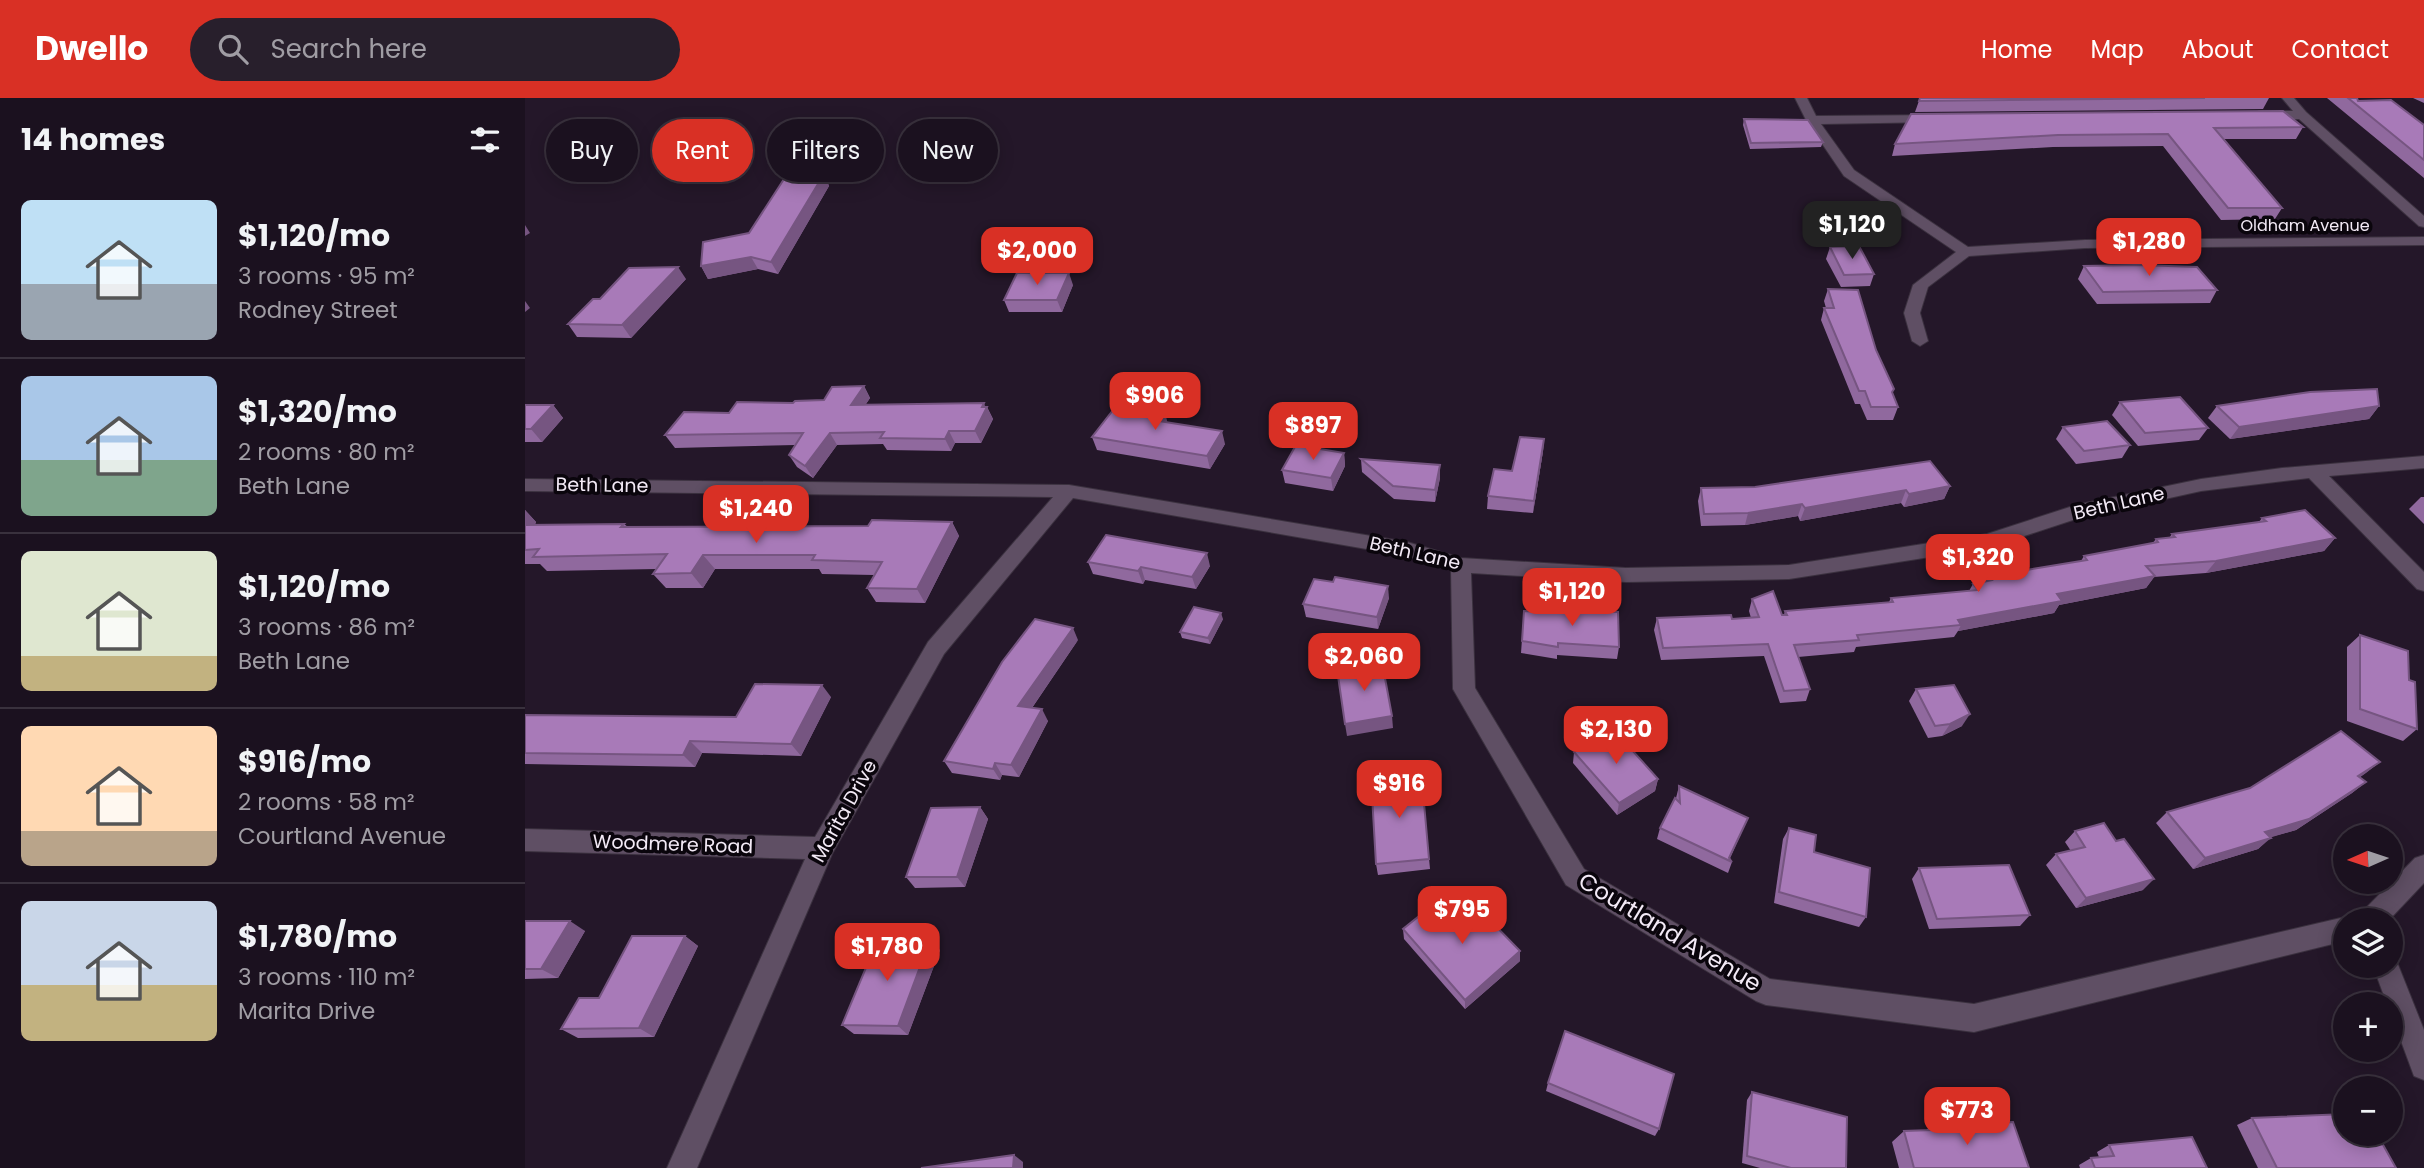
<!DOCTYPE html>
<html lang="en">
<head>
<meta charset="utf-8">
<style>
  body { margin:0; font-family:Poppins,sans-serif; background:#281f2c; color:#f1f3f6; height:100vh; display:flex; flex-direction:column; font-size:26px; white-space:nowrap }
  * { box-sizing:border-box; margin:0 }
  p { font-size:23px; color:#a09da4 }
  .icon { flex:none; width:38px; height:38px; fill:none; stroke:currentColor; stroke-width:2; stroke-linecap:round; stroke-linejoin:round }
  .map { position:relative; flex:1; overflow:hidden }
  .side { display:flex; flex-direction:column; background:#1b111f; width:525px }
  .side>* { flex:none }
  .top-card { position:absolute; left:21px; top:21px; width:665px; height:63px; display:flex; gap:14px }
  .needle { width:46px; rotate:267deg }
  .buttons { position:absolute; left:1808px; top:726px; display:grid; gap:14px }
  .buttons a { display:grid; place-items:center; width:70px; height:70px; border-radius:50%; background:#1b111f; box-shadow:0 4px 18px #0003,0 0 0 2px #39313d; font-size:35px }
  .price { position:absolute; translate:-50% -60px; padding:0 16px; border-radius:14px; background:#d93025; color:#fff; font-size:23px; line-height:46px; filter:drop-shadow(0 2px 4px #0008) }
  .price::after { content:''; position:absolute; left:50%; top:42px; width:21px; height:16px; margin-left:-10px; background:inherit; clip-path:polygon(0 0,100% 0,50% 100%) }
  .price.current { background:#222; color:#fff }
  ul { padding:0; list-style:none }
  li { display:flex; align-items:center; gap:21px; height:175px; padding:0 21px }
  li+li { border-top:2px solid #39313d }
  li span { display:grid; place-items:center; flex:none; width:196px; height:140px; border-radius:10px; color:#555 }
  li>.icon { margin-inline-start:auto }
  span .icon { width:84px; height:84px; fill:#fffc; stroke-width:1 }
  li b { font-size:30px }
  h2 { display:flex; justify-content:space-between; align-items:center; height:84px; padding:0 21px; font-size:30px }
  .chip { padding:0 24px; border-radius:32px; background:#1b111f; box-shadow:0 4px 18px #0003,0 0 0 2px #39313d; font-size:24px; line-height:63px }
  .chip.current { background:#d93025; color:#fff }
  header { display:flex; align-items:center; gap:42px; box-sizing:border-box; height:98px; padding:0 35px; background:#d93025; color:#fff }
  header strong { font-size:33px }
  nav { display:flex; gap:38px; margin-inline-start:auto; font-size:24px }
  .search { width:490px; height:63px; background:#281f2c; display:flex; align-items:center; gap:18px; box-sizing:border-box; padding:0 24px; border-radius:38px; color:#a09da4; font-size:26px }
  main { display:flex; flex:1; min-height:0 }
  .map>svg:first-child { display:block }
</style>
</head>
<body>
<header>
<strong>Dwello</strong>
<div class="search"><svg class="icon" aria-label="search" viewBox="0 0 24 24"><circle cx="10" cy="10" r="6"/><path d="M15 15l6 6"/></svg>Search here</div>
<nav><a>Home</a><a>Map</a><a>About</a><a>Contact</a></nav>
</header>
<main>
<section class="side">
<h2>14 homes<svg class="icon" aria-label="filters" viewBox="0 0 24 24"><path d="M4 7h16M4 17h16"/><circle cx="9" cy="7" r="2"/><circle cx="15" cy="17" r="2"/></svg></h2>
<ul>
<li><span style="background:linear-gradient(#bfe0f5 60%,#9aa5b1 0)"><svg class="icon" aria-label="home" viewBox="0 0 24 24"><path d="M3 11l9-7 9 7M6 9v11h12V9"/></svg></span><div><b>$1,120/mo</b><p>3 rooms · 95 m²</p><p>Rodney Street</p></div></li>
<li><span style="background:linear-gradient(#a9c7e8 60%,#7fa58c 0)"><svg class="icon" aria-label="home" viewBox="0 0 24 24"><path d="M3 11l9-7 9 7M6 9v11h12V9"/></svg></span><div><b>$1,320/mo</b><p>2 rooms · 80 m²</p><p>Beth Lane</p></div></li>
<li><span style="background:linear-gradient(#dfe7d0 75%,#c2b280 0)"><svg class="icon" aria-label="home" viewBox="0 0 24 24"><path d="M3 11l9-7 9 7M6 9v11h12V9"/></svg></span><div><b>$1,120/mo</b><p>3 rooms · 86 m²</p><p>Beth Lane</p></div></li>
<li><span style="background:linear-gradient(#ffd9b3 75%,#b9a48a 0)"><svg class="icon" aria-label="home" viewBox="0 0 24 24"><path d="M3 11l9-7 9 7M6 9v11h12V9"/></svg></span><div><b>$916/mo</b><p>2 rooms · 58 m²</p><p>Courtland Avenue</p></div></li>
<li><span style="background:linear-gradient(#c9d6e8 60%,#c2b280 0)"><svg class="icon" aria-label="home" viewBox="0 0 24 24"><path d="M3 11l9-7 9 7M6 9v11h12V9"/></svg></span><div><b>$1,780/mo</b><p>3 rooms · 110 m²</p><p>Marita Drive</p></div></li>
</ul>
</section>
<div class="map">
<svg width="1899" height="1070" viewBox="0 0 1899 1070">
  <rect width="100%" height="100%" fill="#241729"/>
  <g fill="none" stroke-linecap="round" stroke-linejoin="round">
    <g stroke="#3b313f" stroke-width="2">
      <g id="minor">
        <path d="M1270,0h12l9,18 124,-1v6l-4,1 -115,2 33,46 114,77 117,-7 339,-3v8l-339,3 -116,8 -41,31 -8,26 8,28 -8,5 -8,-5 -8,-28 9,-28 43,-33 -112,-76 -38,-56z"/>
        <path d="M1757,0h12l12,14 118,104v11l-5,-1 -120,-107h-40l-6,-4 6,-4h34z"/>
        <path d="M1899,358v12l-95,8 95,96v19l-7,-2 -108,-111 -108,13 -122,27 -91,30 -199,31 -163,3 -155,-9 4,115 109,181 186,110 204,25 371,-87 9,3h-9v21l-371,91 -208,-27 -10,-4 -190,-116 -113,-196 -2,-120 -44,-13 -334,-58 -129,156 -112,200 -135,314h-30l138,-309 -280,-8v-22l290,8 113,-195 125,-145 -528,-6v-12l544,6 338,57 54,16 165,10 163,-3 198,-31 89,-29 125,-26 81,-11z"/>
        <path d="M1899,757v28l-35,37h-30l4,-9 52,-53z"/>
        <path d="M1866,857l4,2 29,73v50l-10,-4 -23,-62v-10h-4l-14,-38h18z"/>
      </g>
    </g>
    <use href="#minor" fill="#5f4f64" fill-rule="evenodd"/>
  </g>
  <g fill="#90699e">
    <path d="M1395,0h349l-6,11 -348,3z"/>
    <path d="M1802,0h30l1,3 66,24v53z"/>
    <path d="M1888,0h11v5z"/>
    <path d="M1386,16l392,13 -7,12h-72l58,69 -7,11 -54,1 -58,-74 -110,1 -161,9 3,-12z"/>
    <path d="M1219,21l79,23 -2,5 -71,2 -7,-24z"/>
    <path d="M299,76l5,12 -51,88 -20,-5 -50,10 -7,-13 48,-33z"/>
    <path d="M1305,149l44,27 -4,12 -29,1 -15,-28z"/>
    <path d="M1559,168l133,24 -7,13 -113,1 -19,-25z"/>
    <path d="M161,181l-55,59 -54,-1 -9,-13 32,-25z"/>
    <path d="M548,187l-11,27h-53l-5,-12z"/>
    <path d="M1303,191l48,61 18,39 -2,5 6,13 -5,13h-26l-7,-16h-5l-34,-84 3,-12h2l-2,-7z"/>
    <path d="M339,288l6,12 -4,6 121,3 6,12 -12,24h-26l-4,8 -64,-1 -4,-6 -46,1 -24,33 -16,-11 -8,-12 6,-10 -120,3 -10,-13 64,-22 64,-10 31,-3z"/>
    <path d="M1595,304l88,26 -9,12 -61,6 -26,-31z"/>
    <path d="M0,307h28l10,13 -21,24h-17z"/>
    <path d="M1692,308h162l-10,13 -139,20 -22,-21z"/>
    <path d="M642,325l58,21 -15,25 -113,-19 -5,-13z"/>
    <path d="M1538,329l67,18 -8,13 -46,6 -20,-25z"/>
    <path d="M1019,341l-1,12 -10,62 -46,-4 1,-13z"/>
    <path d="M819,355l1,13 -12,25 -48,-8 -3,-13z"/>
    <path d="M836,361l79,19 -5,24 -41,-3 -32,-27z"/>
    <path d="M1425,388l-6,13 -40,8 -3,-4 -101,18 -2,-5 -53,9 -44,1 -3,-25 3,-13z"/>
    <path d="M1896,399h3v27l-15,-15z"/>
    <path d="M0,412l11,12 -1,3 89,-1 4,3 240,-1 84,-4 7,14 -34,67 -49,-1 -9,-14 7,-13 -52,-1 -3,-5h-104l-12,19h-37l-13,-14 4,-5 -110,2 -7,-7h-15z"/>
    <path d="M1737,420l73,20 -11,13 -118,22 -52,4 -8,11 -87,17 -5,8 -96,18 -4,6 -98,10 -2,5 -56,5 12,32 -4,12 -26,2 -16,-47 -103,4 -7,-30 3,-12 75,1 19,-1 -2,-7 3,-12 30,16h2l1,-4 104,-9 2,-4 78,-7 4,-7 13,-2 3,-6 92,-15 3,-5 68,-12 4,-5 13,-1 3,-4 87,-12z"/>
    <path d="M563,464l122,4 -14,23 -51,-9 -2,4 -50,-10z"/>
    <path d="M864,500l-11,31 -72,-12 -3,-13z"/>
    <path d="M999,513l95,36 -2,12 -60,-4v4l-36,-6z"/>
    <path d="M698,521l-13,25 -28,-6 -2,-6z"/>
    <path d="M1835,537l49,45 8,49 -14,12 -56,-20v-74z"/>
    <path d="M553,542l-46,68 16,13 -29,56 -17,-2 -2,5 -48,-7 -8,-12z"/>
    <path d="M1391,591l46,37 -20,10 -14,2 -19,-37z"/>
    <path d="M306,599l-30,59 -99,-3 -7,14 -170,-3v-49l211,2z"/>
    <path d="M1049,654l84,27 -3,12 -38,24 -44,-52z"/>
    <path d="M1855,664l-20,15 6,5 -14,11 -56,37 -26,7 -12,12 -65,20 -37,-46 11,-11z"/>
    <path d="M1154,688l64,43 -13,29 2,4 -4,11 -71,-34 3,-11 16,-30z"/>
    <path d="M898,694l7,77 -52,6 -2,-11 39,-71z"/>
    <path d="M455,709l8,12 -23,68 -50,1 -9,-11z"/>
    <path d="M1264,730l25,24 52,65 -7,10 -85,-24 9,-64z"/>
    <path d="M1550,733l68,59 -67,18 -30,-43 10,-11 15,-3 -6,-9z"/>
    <path d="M1394,770l111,47 -10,11 -91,3 -17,-50z"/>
    <path d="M909,816l41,7 45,30v10l-55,48 -61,-70 -1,-10z"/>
    <path d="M0,823l60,10 -27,47 -33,1z"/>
    <path d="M160,838l13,10 -44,91 -76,1 -17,-9 38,-31z"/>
    <path d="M415,852l-32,85 -54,-1 -12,-9z"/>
    <path d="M1023,985l111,46 -4,7 -109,-45z"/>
    <path d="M1227,994l94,76h-86l-18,-5 5,-63z"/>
    <path d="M1727,1020l144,50h-138l-21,-43z"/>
    <path d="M1406,1028l98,42h-130l-7,-26 12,-11h21z"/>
    <path d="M1584,1047l98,23h-127l-1,-3 12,-7 8,-1 -2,-5z"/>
  </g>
  <g fill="#765581">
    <path d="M299,76l5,12 -51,88 -7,-12z"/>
    <path d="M0,127l5,8 -5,3z"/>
    <path d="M226,159l7,12 -50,10 -7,-13z"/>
    <path d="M153,169l8,12 -55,59 -9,-13z"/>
    <path d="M544,175l4,12 -11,27 -5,-12z"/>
    <path d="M0,203l5,7 -5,4z"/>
    <path d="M339,288l6,12 -13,19 -6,-12z"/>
    <path d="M459,305l2,6 1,-2 6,12 -12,24 -6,-12z"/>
    <path d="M28,307l10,13 -21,24 -11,-13z"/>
    <path d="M1854,308l-10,13 -139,20 9,-12z"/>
    <path d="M640,314l3,13 -9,-4z"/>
    <path d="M424,333l6,12 -4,8 -6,-12z"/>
    <path d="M697,333l3,13 -15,25 -3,-13z"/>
    <path d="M305,335l7,12 -24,33 -8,-12z"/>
    <path d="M1019,341l-1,12 -10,62 1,-12z"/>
    <path d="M819,355l1,13 -12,25 -2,-13z"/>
    <path d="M915,367v13l-5,24v-12z"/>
    <path d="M1425,388l-6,13 -40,8 5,-13z"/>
    <path d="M1381,392l-5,13 -101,18 5,-13z"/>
    <path d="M1277,406l-4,12 -53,9 3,-12z"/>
    <path d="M0,412l11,12 -11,15z"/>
    <path d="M427,424l7,14 -34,67 -8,-14z"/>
    <path d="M1810,440l-11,13 -118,22 10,-12z"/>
    <path d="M682,455l3,13 -14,23 -4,-12z"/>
    <path d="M178,457l12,14 -12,19 -12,-15z"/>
    <path d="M616,469l4,13 -2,4 -5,-13z"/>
    <path d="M1630,478l-9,12 -87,17 -5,8 -96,18 3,-6 -3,-5 99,-26z"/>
    <path d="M863,488l1,12 -11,31 -1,-12z"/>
    <path d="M696,515l2,6 -13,25 -2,-6z"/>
    <path d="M548,530l5,12 -53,78 -7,-12z"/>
    <path d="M297,587l9,12 -30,59 -10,-12z"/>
    <path d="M517,611l6,12 -29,56 -8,-12z"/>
    <path d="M1445,616l-8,12 -20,10 8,-12z"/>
    <path d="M867,618l1,12 -46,8 -2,-12z"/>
    <path d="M165,643l12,12 -7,14 -12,-12z"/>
    <path d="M1855,664l-14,11 -22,15 14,-12z"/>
    <path d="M470,665l7,12 -2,5 -7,-11z"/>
    <path d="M1133,681l-3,12 -38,24 2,-12z"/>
    <path d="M1841,684l-14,11 -56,37 -44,13 13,-11z"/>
    <path d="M455,709l8,12 -23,68 -8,-10z"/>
    <path d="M1746,740l-13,11 -65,20 12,-11z"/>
    <path d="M1629,781l-11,11 -67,18 10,-10z"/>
    <path d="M45,823l15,10 -27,47 -17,-9z"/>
    <path d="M160,838l13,10 -44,91 -15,-9z"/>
    <path d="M405,842l10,10 -32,85 -10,-9z"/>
    <path d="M995,853v10l-55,48v-9z"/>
    <path d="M489,1057l9,7v6h-10z"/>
  </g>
  <g fill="#a87ab8" stroke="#765581" stroke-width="2">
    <path d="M1395,0h285l-286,3z"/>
    <path d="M1823,0h9l1,3 33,-1 33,25v35z"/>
    <path d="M1758,13l20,16 -89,1 68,80h-54l-60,-74 -110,1 -163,9 16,-30z"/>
    <path d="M1219,21l64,1 15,22 -72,1z"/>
    <path d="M299,76l-53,88 -20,-5 -50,9 2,-24 46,-9 37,-57z"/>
    <path d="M1334,148l15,28 -30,1 -14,-28z"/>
    <path d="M1615,167l57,2 20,23 -114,2 -19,-26z"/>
    <path d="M153,169l-56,58 -54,-1 25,-25h7l29,-31z"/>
    <path d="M492,175h52l-12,27h-53z"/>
    <path d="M1303,191l30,1 18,60 18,39 -2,3 6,15h-27l-6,-16h-6l-35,-83h10z"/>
    <path d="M339,288l-13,19 133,-2 -2,4h5l-12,24h-26l-4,8 -65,-1 4,-6 -54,1 -25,33 -16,-11 14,-22 -138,2 19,-23 45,1 8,-11 56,1 2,-2 29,-1 8,-13z"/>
    <path d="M1852,291l2,17 -140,21 -22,-21 93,-14z"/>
    <path d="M1655,299l28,31 -63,5 -25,-31z"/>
    <path d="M0,307h28l-22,24h-6z"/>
    <path d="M592,307l48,7 -6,9 63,10 -15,25 -115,-19z"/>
    <path d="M1582,323l23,24 -46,6 -21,-24z"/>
    <path d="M995,339l24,2 -10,62 -46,-5 6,-27 18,2z"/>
    <path d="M771,347l48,8 -13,25 -49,-8z"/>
    <path d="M836,361l79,6 -5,25 -42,-4z"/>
    <path d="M1405,363l20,25 -41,8 -3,-4 -101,18 -3,-4 -54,9 -44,1 -3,-26 54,-1z"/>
    <path d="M1780,412l30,28 -119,23 -70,5 9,10 -98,18 5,7 -104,19 3,5 -104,10 2,5 -65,5 16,44 -26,2 -16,-47 -105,4 -6,-30 74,-3 1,4 27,-2 -7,-18 21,-8 9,24h5l-2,-4 108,-9 -2,-4 87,-8 -5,-6 19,-4 -3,-4 98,-16 -3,-4 74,-14 -2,-3 19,-2 -3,-3 94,-13 -4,-3z"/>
    <path d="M347,422l80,2 -35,67 -50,-1 15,-26 -70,-2 3,-5h-112l-12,18 -38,1 14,-20 -134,3 6,-8 -14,1v-25l99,-1 -3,3 247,-1z"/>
    <path d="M581,437l101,18 -15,24 -51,-10 -3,4 -50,-9z"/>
    <path d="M810,479l53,9 -11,31 -74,-13 11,-25 19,3z"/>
    <path d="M669,509l27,6 -13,25 -28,-6z"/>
    <path d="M1033,510l60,4 1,35 -61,-4v4l-36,-6 2,-30 34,1z"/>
    <path d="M510,521l38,9 -55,78 24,3 -31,56 -16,-2 -2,6 -49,-8 58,-99z"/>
    <path d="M1835,537l48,16 1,29 6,2 2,47 -57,-20z"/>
    <path d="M857,564l10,54 -47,8 -8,-55z"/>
    <path d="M230,586l67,1 -31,59 -101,-3 -7,14 -158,-2v-38l211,2z"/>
    <path d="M1429,587l16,29 -20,10 -15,2 -19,-37z"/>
    <path d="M1088,631l45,50 -39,24 -45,-51z"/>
    <path d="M1816,633l39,31 -22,14 8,6 -57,37 -44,13 6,6 -66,20 -38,-46 83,-24z"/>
    <path d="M888,676l2,19 8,-1 6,67 -53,5 -5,-86z"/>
    <path d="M1154,688l69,32 -19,40 3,4 -72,-34 15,-30 5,5z"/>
    <path d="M455,709l-23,70h-51l25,-69z"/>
    <path d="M1579,725l12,18 8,-2 30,40 -68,19 -30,-44 29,-7 -10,-16z"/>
    <path d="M1264,730l27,7 -2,17 56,16 -4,49 -87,-25z"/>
    <path d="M1484,767l21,50 -93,4 -18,-51z"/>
    <path d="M929,800l21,23 9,-7 36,37 -55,49 -62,-71 30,-24 1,9z"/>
    <path d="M0,823h45l-29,48h-16z"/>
    <path d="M107,838h53l-46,92 -78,1 18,-31h20z"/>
    <path d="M353,841l52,1 -32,86 -56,-1z"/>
    <path d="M1040,933l109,43 -15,55 -111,-46z"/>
    <path d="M1227,994l95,25 -1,51h-55l-44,-12z"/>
    <path d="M1820,1016v20h32l19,34h-119l-25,-50z"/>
    <path d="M1488,1024l16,46h-115l-10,-37 28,-1 -1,-4z"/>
    <path d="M1667,1039l15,31h-112l-4,-10 23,-2 -5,-11z"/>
    <path d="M489,1057l-1,13h-92z"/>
  </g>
  <g text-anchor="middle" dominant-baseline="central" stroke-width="7" stroke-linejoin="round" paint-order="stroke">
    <g font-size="16" fill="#f3eaf6" stroke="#0a050c">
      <text x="1780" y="127">Oldham Avenue</text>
    </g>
    <g font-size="19" fill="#f3eaf6" stroke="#0a050c">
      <text transform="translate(77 387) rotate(1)">Beth Lane</text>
      <text transform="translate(1594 405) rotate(-13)">Beth Lane</text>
      <text transform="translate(890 455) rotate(13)">Beth Lane</text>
      <text transform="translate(319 713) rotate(-61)">Marita Drive</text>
      <text transform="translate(148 746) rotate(2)">Woodmere Road</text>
    </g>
    <g font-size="23" fill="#f3eaf6" stroke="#0a050c">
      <text transform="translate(1145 834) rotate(31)">Courtland Avenue</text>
    </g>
  </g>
</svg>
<div class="buttons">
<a><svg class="needle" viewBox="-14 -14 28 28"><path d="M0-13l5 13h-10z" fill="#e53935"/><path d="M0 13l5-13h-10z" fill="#a09da4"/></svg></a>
<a><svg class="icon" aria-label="layers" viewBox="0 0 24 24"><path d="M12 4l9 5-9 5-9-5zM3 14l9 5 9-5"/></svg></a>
<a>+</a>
<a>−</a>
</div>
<b class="price current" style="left:1327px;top:163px">$1,120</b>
<b class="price" style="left:1624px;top:180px">$1,280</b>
<b class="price" style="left:512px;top:189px">$2,000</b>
<b class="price" style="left:630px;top:334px">$906</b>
<b class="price" style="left:788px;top:364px">$897</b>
<b class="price" style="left:231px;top:447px">$1,240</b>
<b class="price" style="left:1453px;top:496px">$1,320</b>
<b class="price" style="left:1047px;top:530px">$1,120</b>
<b class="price" style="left:839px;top:595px">$2,060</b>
<b class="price" style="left:1091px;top:668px">$2,130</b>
<b class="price" style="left:874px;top:722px">$916</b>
<b class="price" style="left:937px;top:848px">$795</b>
<b class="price" style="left:362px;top:885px">$1,780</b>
<b class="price" style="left:1442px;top:1049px">$773</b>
<div class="top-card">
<a class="chip">Buy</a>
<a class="chip current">Rent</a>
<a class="chip">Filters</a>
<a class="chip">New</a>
</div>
</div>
</main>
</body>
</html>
